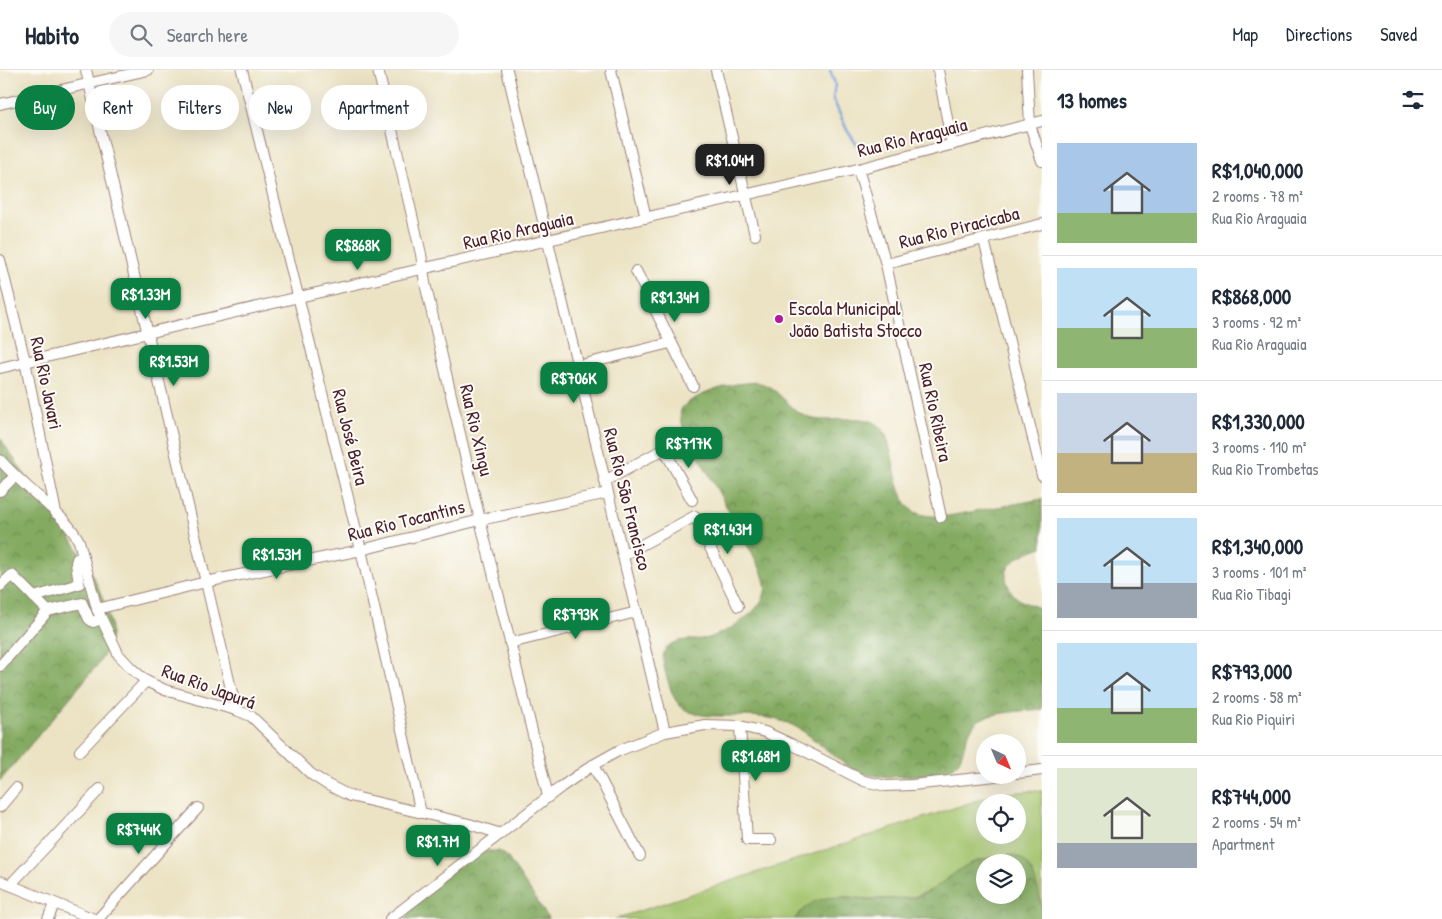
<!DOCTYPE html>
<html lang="en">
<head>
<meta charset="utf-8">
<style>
  body { margin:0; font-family:"Patrick Hand",sans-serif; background:#f6f6f7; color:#1f2937; height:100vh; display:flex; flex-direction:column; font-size:19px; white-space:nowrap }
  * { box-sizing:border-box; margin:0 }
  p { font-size:16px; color:#747a83 }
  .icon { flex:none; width:28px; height:28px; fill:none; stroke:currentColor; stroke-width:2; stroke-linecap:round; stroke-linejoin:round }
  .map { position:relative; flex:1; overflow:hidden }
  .panel { display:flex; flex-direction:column; background:#fff; width:400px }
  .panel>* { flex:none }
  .guide { position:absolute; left:15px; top:15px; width:475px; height:45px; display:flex; gap:10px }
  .needle { width:32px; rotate:136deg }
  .buttons { position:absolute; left:976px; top:664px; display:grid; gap:10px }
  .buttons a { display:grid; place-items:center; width:50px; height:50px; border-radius:50%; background:#fff; box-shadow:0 5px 20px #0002; font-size:25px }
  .price { position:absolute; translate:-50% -42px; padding:0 11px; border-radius:10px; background:#0b8043; color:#fff; font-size:16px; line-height:32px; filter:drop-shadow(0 1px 2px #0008) }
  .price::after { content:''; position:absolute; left:50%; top:30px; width:15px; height:11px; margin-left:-8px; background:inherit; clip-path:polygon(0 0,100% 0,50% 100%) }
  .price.selected { background:#222; color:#fff }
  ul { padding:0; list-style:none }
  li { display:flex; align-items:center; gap:15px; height:125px; padding:0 15px }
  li+li { border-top:1px solid #e0e1e3 }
  li span { display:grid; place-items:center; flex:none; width:140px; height:100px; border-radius:0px; color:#555 }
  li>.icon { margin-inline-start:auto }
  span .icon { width:60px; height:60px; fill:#fffc; stroke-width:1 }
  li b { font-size:21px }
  h2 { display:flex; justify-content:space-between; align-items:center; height:60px; padding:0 15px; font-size:21px }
  .tag { padding:0 18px; border-radius:22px; background:#fff; box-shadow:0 5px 20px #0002; font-size:18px; line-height:45px }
  .tag.selected { background:#0b8043; color:#fff }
  header { display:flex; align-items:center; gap:30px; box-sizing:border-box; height:70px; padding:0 25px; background:#fff; border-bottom:1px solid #e0e1e3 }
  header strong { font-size:24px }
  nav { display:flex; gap:28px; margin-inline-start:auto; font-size:18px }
  .search { width:350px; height:45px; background:#f6f6f7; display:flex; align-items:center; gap:12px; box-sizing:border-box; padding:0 18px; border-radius:28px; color:#747a83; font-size:19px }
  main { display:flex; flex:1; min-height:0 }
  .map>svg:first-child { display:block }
</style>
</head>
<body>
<header>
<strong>Habito</strong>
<div class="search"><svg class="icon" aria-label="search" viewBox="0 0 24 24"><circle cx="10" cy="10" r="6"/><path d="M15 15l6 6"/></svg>Search here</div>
<nav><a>Map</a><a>Directions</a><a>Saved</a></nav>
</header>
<main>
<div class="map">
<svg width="1042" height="849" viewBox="0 0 1042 849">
  <defs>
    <pattern id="forest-crowns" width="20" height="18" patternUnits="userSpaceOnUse" patternTransform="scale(1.25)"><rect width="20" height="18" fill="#83aa61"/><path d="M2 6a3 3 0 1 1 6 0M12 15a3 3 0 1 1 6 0" fill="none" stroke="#6d8a50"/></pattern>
  </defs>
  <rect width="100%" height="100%" fill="#fdfcf7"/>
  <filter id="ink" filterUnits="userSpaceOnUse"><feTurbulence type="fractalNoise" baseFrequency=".02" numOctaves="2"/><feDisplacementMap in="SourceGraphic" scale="10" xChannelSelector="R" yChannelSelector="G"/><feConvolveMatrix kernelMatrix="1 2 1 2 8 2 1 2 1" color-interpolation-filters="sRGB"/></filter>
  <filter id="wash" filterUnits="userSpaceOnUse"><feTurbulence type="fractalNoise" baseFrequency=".0096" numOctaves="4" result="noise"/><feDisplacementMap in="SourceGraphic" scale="20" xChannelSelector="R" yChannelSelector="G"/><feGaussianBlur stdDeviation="1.12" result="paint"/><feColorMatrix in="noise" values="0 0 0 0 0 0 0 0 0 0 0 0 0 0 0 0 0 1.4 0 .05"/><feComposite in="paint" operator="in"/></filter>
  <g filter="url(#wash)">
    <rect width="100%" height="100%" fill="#ece3c4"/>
    <path fill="#a4c56e" stroke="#77724c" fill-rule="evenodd" d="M1029,721h13v120l-21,-52h-36l-27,12 -24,18 -23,9 -42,1 -28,-3 -40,15 -6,8h-180l360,-118 23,-7zM985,732h33v33h-33z"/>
    <g fill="url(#forest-crowns)" stroke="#666446" fill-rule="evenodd">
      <path d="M757,312c3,1 7,2 11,4 14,8 23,25 39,31 21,9 57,-7 74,10 5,6 8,17 10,25 4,17 8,54 26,61 9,4 21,3 31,3l94,-17v48c-16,5 -44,17 -34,38 3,7 6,11 12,15 6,4 15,6 22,9v100c-16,2 -50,3 -63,11 -2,1 -4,4 -5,5 -18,24 -2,44 -44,49 -18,2 -48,5 -65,0 -14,-3 -27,-15 -38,-24 -12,-9 -23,-20 -37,-26 -21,-9 -45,-8 -67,-8 -12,0 -26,0 -37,-6 -12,-6 -15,-20 -19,-32 -2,-8 -7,-22 -1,-29 8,-12 30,-8 42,-11 19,-5 53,-26 57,-46 2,-6 -2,-15 -4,-22l-77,-141c-2,-6 -5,-12 -3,-19 5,-12 43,-24 56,-26 7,-1 13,-1 20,-2z"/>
      <path d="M0,368c11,16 21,32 32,47 28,38 58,75 73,120 3,10 7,20 6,30 -1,11 -7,19 -12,28l-99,118z"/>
      <path d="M487,781h12l9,7 41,61h-144l19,-27 49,-36z"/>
      <path d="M1010,785c4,1 9,2 12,4 14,10 20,44 20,60h-247c22,-28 41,-22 73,-20 8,0 18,0 26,0 5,-1 11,0 16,-1 22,-3 40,-24 59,-34 13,-6 27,-7 41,-9zM1018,792v33h-33v-33z"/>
    </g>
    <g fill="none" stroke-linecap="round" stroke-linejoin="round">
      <path stroke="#709ed8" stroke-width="2.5" d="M830,0l5,14 -2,15 14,31 14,21"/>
    </g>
  </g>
  <g filter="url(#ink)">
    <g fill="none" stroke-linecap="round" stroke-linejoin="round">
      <g stroke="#9b8178" stroke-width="12">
        <g id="minor">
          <path d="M86,0l150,640"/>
          <path d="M242,0l119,480 60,263"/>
          <path d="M378,0l43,184 4,29 55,237 68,276"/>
          <path d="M507,0l158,662"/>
          <path d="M611,0l35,148"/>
          <path d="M716,0l39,165"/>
          <path d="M938,0l14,75"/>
          <path d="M1027,0l3,55 12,36"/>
          <path d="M0,34l148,-34"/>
          <path d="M858,99l28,95 55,253"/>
          <path d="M984,170l58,235"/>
          <path d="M0,190l25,101 31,152"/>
          <path d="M886,194l156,-40"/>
          <path d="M636,201l57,115"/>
          <path d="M577,296l93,-23"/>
          <path d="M0,298l299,-71 559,-128 184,-48"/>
          <path d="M0,390c13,14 26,26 40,38 14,13 30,26 39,43l18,68 19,40 2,5 13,14 15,13 19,9 71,20 15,6 60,58 17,11 22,11 119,28 32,10"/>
          <path d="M605,411l59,-32 28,51"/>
          <path d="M0,421l15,-15"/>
          <path d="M623,485l72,-39 43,90"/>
          <path d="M0,516l12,-11 36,36 -48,55"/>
          <path d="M34,527l45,-13 -3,-21 1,-4 5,-2"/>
          <path d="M97,539l109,-27 155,-32 119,-30 128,-27"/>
          <path d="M48,541l34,-8 7,16 4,3 8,-3"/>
          <path d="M510,573l127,-31"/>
          <path d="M740,656l7,114h24"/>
          <path d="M80,681l66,-70"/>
          <path d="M593,695l47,91"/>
          <path d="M1018,703l24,-3"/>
          <path d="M0,737l16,-19"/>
          <path d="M0,811l94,38"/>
          <path d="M10,815l90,-96"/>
          <path d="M48,849l6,-15"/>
          <path d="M98,849l100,-111"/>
          <path d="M390,849l171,-132 32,-22 25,-14 47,-19 40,-7 35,1 25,6 28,13 71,36 22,5 26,-1 93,-10"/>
        </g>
      </g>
      <use href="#minor" stroke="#fff" stroke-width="10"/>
    </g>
  </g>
  <circle fill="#b5179e" stroke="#fdfcf7" stroke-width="2" cx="779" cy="249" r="5"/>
  <g text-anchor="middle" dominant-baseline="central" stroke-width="4" stroke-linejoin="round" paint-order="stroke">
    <g font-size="19" fill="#4a1f2b" stroke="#fdfcf7">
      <text transform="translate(912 67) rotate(-14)">Rua Rio Araguaia</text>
      <text transform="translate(959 157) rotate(-14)">Rua Rio Piracicaba</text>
      <text transform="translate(518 160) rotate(-13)">Rua Rio Araguaia</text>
      <text transform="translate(47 313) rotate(78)">Rua Rio Javari</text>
      <text transform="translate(936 342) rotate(78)">Rua Rio Ribeira</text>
      <text transform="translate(477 360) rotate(77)">Rua Rio Xingu</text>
      <text transform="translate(351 367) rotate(76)">Rua José Beira</text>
      <text transform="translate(628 429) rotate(76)">Rua Rio São Francisco</text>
      <text transform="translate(406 450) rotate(-14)">Rua Rio Tocantins</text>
      <text transform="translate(209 616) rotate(20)">Rua Rio Japurá</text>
    </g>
    <g font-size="19" fill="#4a1f2b" stroke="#fdfcf7" text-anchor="start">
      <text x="789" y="238">Escola Municipal<tspan x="789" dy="22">João Batista Stocco</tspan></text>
    </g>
  </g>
</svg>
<div class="buttons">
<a><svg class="needle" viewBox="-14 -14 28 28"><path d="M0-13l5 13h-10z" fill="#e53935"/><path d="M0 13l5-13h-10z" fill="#747a83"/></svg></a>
<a><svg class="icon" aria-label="locate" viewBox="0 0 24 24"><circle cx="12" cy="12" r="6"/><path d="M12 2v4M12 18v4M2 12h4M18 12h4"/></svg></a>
<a><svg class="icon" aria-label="layers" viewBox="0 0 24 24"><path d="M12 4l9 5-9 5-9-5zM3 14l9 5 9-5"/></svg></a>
</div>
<b class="price selected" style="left:730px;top:116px">R$1.04M</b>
<b class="price" style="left:358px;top:201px">R$868K</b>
<b class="price" style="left:146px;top:250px">R$1.33M</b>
<b class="price" style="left:675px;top:253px">R$1.34M</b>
<b class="price" style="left:174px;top:317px">R$1.53M</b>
<b class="price" style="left:574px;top:334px">R$706K</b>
<b class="price" style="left:689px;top:399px">R$717K</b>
<b class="price" style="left:728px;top:485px">R$1.43M</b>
<b class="price" style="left:277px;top:510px">R$1.53M</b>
<b class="price" style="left:576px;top:570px">R$793K</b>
<b class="price" style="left:756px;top:712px">R$1.68M</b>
<b class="price" style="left:139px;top:785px">R$744K</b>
<b class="price" style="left:438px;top:797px">R$1.7M</b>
<div class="guide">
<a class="tag selected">Buy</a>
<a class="tag">Rent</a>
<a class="tag">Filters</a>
<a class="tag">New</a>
<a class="tag">Apartment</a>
</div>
</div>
<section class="panel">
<h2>13 homes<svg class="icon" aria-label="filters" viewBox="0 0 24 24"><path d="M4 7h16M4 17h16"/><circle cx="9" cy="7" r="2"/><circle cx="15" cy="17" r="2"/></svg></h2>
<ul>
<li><span style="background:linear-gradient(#a9c7e8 70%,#8fb573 0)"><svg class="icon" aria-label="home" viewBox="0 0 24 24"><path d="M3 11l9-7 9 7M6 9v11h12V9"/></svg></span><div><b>R$1,040,000</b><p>2 rooms · 78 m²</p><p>Rua Rio Araguaia</p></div></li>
<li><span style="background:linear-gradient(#bfe0f5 60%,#8fb573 0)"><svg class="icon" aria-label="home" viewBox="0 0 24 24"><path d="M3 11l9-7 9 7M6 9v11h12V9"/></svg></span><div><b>R$868,000</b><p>3 rooms · 92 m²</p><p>Rua Rio Araguaia</p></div></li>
<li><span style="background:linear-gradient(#c9d6e8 60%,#c2b280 0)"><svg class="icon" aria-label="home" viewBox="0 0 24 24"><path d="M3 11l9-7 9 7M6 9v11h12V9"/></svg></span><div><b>R$1,330,000</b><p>3 rooms · 110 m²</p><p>Rua Rio Trombetas</p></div></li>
<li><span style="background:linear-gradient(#bfe0f5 65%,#9aa5b1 0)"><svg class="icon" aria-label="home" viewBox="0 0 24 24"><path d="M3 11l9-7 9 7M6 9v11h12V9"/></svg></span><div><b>R$1,340,000</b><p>3 rooms · 101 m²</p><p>Rua Rio Tibagi</p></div></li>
<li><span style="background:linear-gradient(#bfe0f5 65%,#8fb573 0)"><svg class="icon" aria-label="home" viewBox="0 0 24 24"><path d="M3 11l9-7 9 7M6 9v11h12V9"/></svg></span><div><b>R$793,000</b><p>2 rooms · 58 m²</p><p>Rua Rio Piquiri</p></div></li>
<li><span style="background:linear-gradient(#dfe7d0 75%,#9aa5b1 0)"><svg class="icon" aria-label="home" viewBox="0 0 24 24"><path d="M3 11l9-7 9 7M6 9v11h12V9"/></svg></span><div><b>R$744,000</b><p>2 rooms · 54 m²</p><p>Apartment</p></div></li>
</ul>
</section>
</main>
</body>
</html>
